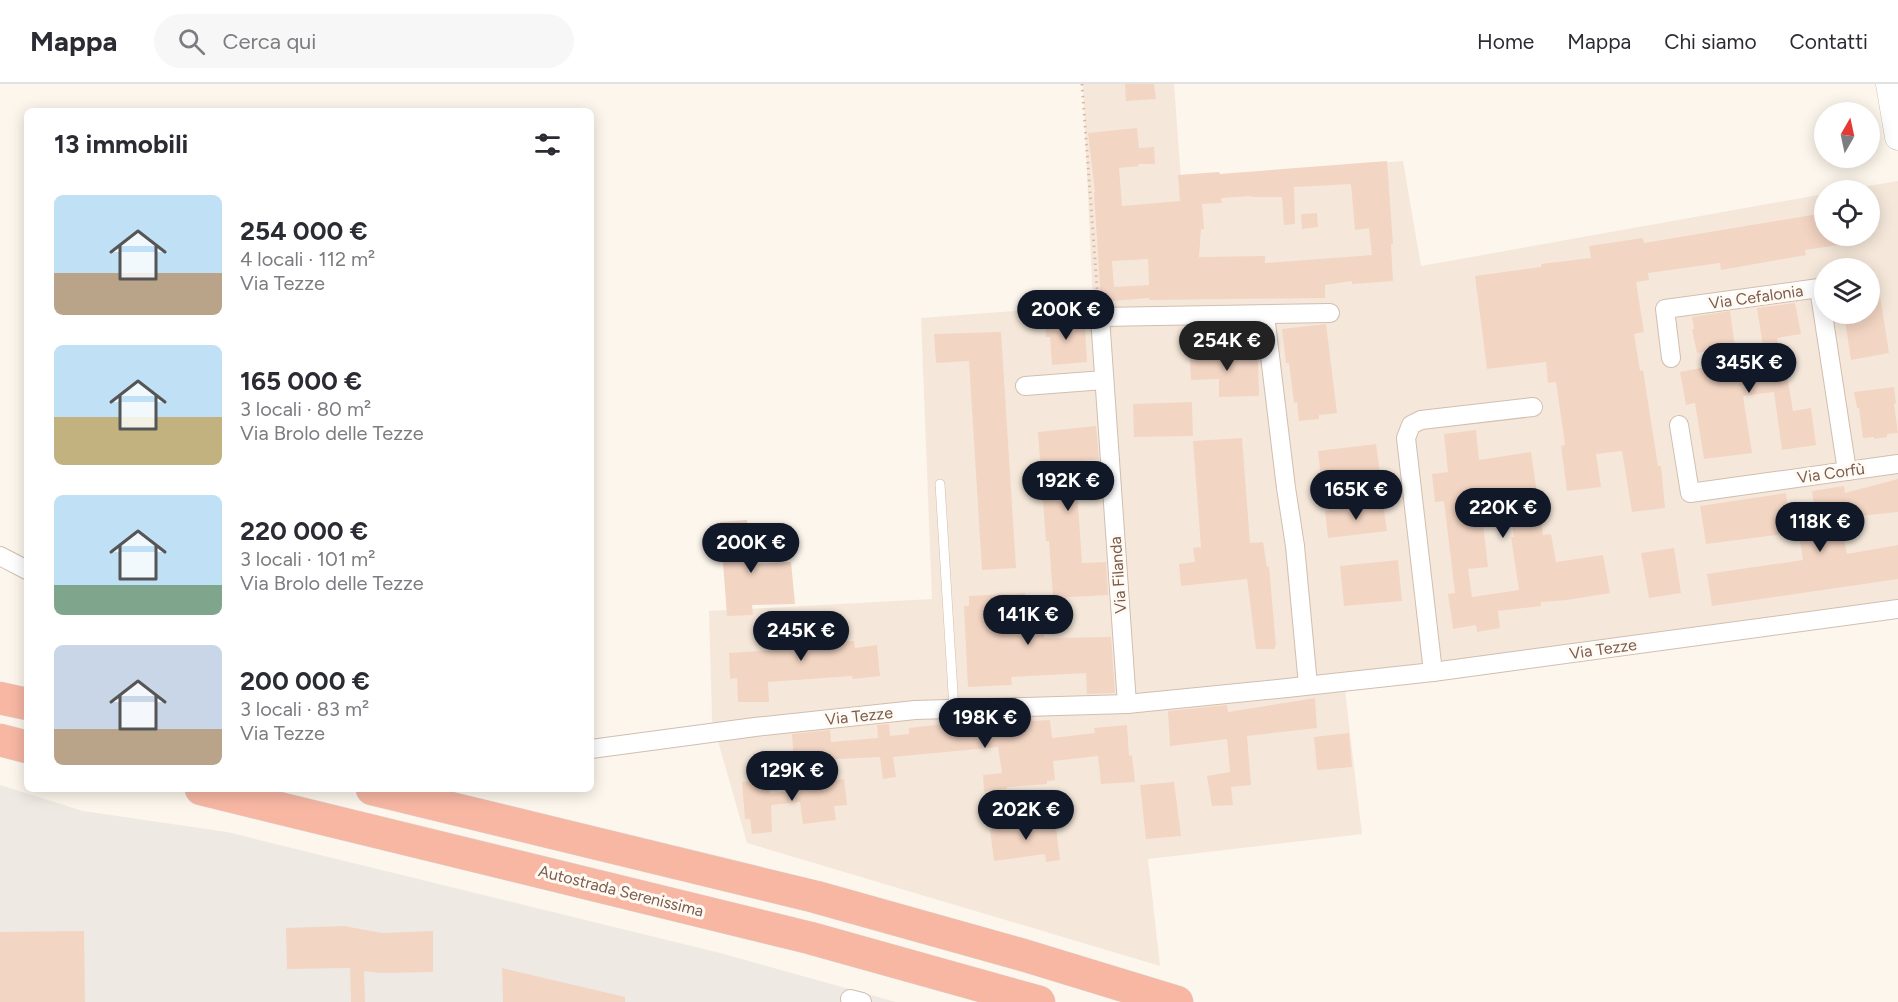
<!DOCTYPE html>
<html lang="it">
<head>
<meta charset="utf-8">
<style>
  body { margin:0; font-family:Figtree,sans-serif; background:#f7f7f7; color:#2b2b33; height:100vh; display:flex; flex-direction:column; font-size:22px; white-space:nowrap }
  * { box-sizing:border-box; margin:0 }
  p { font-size:20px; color:#7c7c81 }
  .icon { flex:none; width:33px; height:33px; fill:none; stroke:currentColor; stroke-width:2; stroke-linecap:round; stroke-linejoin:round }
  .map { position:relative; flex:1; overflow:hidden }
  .details { position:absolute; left:24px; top:24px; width:570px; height:684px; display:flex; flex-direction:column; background:#fff; border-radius:9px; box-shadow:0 3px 15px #0003 }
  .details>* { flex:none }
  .needle { width:39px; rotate:9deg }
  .controls { position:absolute; left:1814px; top:18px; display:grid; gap:12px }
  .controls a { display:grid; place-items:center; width:66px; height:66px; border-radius:50%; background:#fff; box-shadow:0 3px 15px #0003; font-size:30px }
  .price { position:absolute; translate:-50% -51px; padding:0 14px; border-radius:21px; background:#111827; color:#fff; font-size:20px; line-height:39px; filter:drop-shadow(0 2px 3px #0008) }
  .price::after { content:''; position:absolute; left:50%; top:36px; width:18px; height:14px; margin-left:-9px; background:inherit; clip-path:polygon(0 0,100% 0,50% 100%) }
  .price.active { background:#222; color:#fff }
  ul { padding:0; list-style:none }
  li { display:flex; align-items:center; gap:18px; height:150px; padding:0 30px }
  li span { display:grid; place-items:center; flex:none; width:168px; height:120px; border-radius:9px; color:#555 }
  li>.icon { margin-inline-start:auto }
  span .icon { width:72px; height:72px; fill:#fffc; stroke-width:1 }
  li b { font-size:26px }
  h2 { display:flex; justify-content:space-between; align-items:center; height:72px; padding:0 30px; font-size:26px }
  header { display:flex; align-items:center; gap:36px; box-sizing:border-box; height:84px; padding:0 30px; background:#fff; border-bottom:2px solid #e1e1e2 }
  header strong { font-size:28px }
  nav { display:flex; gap:33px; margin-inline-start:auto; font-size:21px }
  .search { width:420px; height:54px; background:#f7f7f7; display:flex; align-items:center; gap:15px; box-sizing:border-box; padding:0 21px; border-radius:33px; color:#7c7c81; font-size:22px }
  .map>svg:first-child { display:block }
</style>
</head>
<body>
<header>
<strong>Mappa</strong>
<div class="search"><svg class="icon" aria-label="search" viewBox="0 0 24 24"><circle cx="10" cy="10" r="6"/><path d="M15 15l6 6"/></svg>Cerca qui</div>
<nav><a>Home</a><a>Mappa</a><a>Chi siamo</a><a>Contatti</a></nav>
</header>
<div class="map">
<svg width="1898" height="918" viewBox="0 0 1898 918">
  <rect width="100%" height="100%" fill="#fdf6ec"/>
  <path fill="#f5e8da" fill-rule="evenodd" d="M1083,0h91l7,95 222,-18 18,105 403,-72v42h45v-46h-25l54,-9v418l-554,83 18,152 -214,25 12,107 -413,-123 -35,-123 -3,-109 223,-12 -11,-281 172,-13zM1824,184h45v46h-45z"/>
  <path fill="#efe9e4" d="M0,701l83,26 144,21 493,121 176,49h-896z"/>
  <g fill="#f3d5c3" fill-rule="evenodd">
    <path d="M1125,0h29l2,15 -30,2z"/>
    <path d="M1137,44l2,20 15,-1 1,17h-17l1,2 -20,2 3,38 58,-5 -2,-26 41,-3 1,2 167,-13 6,83h-2l2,37 -41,3v-3l-27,4v13l-176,2v-2l-48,4 -7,-110h1l-7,-59zM1351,100l4,46 14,-2 3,27 -107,8v-7l-66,1 2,-28h3l-2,-25 20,-1 -1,-5 30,-2v1h31l2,28 11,-1 -1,-37zM1148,175l1,26 -35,2 -2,-26z"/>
    <path d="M1317,129l1,14 -16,2 -1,-15z"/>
    <path d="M1824,129v23h26l1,7 -46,7 1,5 -85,15 -1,-7 -72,10 1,7 -13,2 8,50 -10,2 6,37 3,-1 15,96h3l4,42 -33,4 -10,-61 -26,3 5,33 -34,4 -6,-45 4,-1 -9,-63 -8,1 -2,-21 -59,7 -12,-93 66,-9v-3l50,-6 -2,-12 54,-8 1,5z"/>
    <path d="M1877,192l12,77 -38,7 -7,-46h25v-37z"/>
    <path d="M1795,219l6,31 -24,4 5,32h4l7,41 18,-3 5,37 -34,5 -8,-58 -31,4 9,57 -48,6 -9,-56 -9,2 -6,-33 31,-6 2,12 27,-6 -1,-9 26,-4 -8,-51z"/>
    <path d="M1730,227l5,36 -38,6 -5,-24h2l-2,-12z"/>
    <path d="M1063,229v15l22,-2 2,36 -35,3 -2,-28h-4l-1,-23z"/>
    <path d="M1326,240l11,89 -18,2v4l-20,2 -2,-19 -3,1 -5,-40h-3l-4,-34z"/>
    <path d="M1001,248l15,236 -34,2 -13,-209 -33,2 -2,-29z"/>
    <path d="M1189,262h13l1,8 55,2 1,40 -40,1v-18l-28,1z"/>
    <path d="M1894,303l2,16 -2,1 4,29 -11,1v3l-13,2v-2l-11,1 -4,-30h-2l-3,-16z"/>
    <path d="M1192,318l1,34 -59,1 -1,-33z"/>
    <path d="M1096,342l3,33 -24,3 7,101 24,-1 2,33 -55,3 -4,-57h-3l-8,-109z"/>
    <path d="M1476,346l3,30 52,-8 12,83 8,-1 5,28 47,-7 7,38 -43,7 -26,2v4l-43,5 2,17 -23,4 -1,-7 -23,4 -5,-35 7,-1 -11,-92 -9,1 -3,-28 16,-2 -4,-38zM1507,410l7,43h-3l8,53 -47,7 -4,-28 20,-2 -8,-70z"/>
    <path d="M1242,354l8,105 13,-1 4,25 2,-1 7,80h-1v3h-19l-9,-70 -66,7 -2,-22 16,-2 -2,-14 8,-1 -8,-106z"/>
    <path d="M1376,360l4,28 -59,7 -3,-28z"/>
    <path d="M1898,395v33l-59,6 8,36 51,-9v34l-186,27 -5,-32 96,-14 -3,-20 19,-3 -7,-46 32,-5 1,7z"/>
    <path d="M1786,409l5,40 -85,11 -6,-38z"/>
    <path d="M1383,420l4,27 -59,7 -3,-27z"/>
    <path d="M747,436l3,44 41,-2 4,42 -43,1 1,10 -26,1 -7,-94z"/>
    <path d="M1674,464l7,45 -32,5 -8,-45z"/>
    <path d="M1398,476l4,41 -58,5 -4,-40z"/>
    <path d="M1025,509l1,10 17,-1 1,36 67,-1 4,56 -28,1 -1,-21 -75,4 1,8 -44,2 -4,-81h5v-10z"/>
    <path d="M832,537l1,21 21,-1 1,7 22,-3 3,31 -27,3 -1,-3 -84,6 1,20h-31l-1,-24 -7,1 -1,-26 46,-3 -1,-13 29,-2 -1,-11z"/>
    <path d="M1315,614l2,30 -70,8 4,49 -20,2 2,18 -21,1 -5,-30 23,-4 -3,-33 -57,7 -2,-35 59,-6 1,7z"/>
    <path d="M1032,634v3l18,-1 2,18 43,-5 -1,-5 33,-3 2,31 3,-1 3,27 -34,2 -3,-28 -45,5 2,19 -8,1v3l-40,3v2l-23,3 -1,-17 19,-2 -4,-26 -105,10 3,20 -13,2 -3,-22 -86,4 -2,-27 38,-4 1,12 47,-4 -1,-13 12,-1 1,12 19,-2v-6l79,-9z"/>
    <path d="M1349,649l3,34 -35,3 -3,-33z"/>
    <path d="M768,695l2,15 29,-5v-3l45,-7 3,26 -13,1 2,14 -33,4 -3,-22 -29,3v-2l1,29 -20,2 -2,-15h-5l-3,-37z"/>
    <path d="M1174,698l7,54 -35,3 -6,-54z"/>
    <path d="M1055,736l5,40 -14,2 -1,-8 -51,7 -4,-32z"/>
    <path d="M344,842l38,7 51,-2v41l-53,1 -16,-2 1,31h-14l-1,-34 -63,1 -1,-41z"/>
    <path d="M84,847l1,71h-85v-70z"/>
    <path d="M502,884l123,29v5h-122z"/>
  </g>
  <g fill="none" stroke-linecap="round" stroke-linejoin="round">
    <g stroke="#d1beb0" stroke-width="10">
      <path id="lane" d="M940,400l14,225"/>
    </g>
    <g stroke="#d1beb0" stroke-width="20">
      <g id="street">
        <path d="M1265,231l21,173 9,58 13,139"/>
        <path d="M1671,274l-6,-49 154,-21 28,183"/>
        <path d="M1025,302l79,-6"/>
        <path d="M1679,341l11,68 208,-29"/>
        <path d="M0,472l27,14"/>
        <path d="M1433,588l-27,-234 5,-13 10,-5 112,-13"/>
        <path d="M1127,620l-27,-387 230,-4"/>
        <path d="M591,665l164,-22 160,-17 212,-6 160,-16 146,-16 465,-63"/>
        <path d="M850,915l12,3"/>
      </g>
    </g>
    <g stroke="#d6c0b0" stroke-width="27">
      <path id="secondary" d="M1889,0l9,53"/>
    </g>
    <g stroke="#dad1cd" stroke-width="33">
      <g id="highway">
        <path d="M0,614l27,6"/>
        <path d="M0,656l27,7"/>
        <path d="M201,705l609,149 229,64"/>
        <path d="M372,705l444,108 207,58 154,47"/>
      </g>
    </g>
    <path stroke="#d9b8a5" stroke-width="3" stroke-dasharray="1.5 4.5" stroke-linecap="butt" d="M1082,0l16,217"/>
    <use href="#lane" stroke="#fff" stroke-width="9"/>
    <use href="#street" stroke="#fff" stroke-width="18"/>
    <use href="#secondary" stroke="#fff" stroke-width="26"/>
    <use href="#highway" stroke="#f7b7a3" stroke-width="32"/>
  </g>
  <g text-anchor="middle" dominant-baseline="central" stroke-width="6" stroke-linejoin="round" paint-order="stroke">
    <g font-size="16" fill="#7a5c4d" stroke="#fffaf3">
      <text transform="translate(1756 213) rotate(-8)">Via Cefalonia</text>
      <text transform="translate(1831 389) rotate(-8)">Via Corfù</text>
      <text transform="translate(1118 491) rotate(-94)">Via Filanda</text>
      <text transform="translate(1603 565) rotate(-8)">Via Tezze</text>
      <text transform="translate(859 632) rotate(-6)">Via Tezze</text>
      <text transform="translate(621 807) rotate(14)">Autostrada Serenissima</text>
    </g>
  </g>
</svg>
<div class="controls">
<a><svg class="needle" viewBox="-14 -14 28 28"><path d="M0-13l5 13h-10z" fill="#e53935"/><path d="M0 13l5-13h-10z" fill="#7c7c81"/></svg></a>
<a><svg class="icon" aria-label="locate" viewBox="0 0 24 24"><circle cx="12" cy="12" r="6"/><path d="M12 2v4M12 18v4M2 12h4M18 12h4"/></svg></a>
<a><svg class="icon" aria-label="layers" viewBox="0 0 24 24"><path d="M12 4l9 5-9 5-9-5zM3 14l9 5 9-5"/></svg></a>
</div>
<b class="price" style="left:1066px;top:257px">200K €</b>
<b class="price active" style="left:1227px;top:288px">254K €</b>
<b class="price" style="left:1749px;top:310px">345K €</b>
<b class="price" style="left:1068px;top:428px">192K €</b>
<b class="price" style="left:1356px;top:437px">165K €</b>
<b class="price" style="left:1503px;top:455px">220K €</b>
<b class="price" style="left:1820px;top:469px">118K €</b>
<b class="price" style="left:751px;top:490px">200K €</b>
<b class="price" style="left:1028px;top:562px">141K €</b>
<b class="price" style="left:801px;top:578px">245K €</b>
<b class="price" style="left:985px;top:665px">198K €</b>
<b class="price" style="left:792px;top:718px">129K €</b>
<b class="price" style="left:1026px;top:757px">202K €</b>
<section class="details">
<h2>13 immobili<svg class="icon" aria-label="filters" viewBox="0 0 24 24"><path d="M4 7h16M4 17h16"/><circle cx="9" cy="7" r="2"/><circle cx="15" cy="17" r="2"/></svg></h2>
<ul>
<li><span style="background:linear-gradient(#bfe0f5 65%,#b9a48a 0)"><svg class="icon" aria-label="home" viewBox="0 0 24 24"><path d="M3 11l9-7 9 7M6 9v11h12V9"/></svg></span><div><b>254 000 €</b><p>4 locali · 112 m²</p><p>Via Tezze</p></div></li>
<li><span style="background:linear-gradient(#bfe0f5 60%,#c2b280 0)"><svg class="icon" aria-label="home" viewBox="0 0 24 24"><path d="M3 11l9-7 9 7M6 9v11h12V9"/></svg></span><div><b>165 000 €</b><p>3 locali · 80 m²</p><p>Via Brolo delle Tezze</p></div></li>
<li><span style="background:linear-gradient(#bfe0f5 75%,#7fa58c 0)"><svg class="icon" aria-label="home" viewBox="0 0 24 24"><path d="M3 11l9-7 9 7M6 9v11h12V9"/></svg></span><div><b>220 000 €</b><p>3 locali · 101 m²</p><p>Via Brolo delle Tezze</p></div></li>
<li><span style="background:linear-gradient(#c9d6e8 70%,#b9a48a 0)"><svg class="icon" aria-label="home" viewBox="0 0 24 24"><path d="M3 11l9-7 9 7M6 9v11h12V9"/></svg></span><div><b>200 000 €</b><p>3 locali · 83 m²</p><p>Via Tezze</p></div></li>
</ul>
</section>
</div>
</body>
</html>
